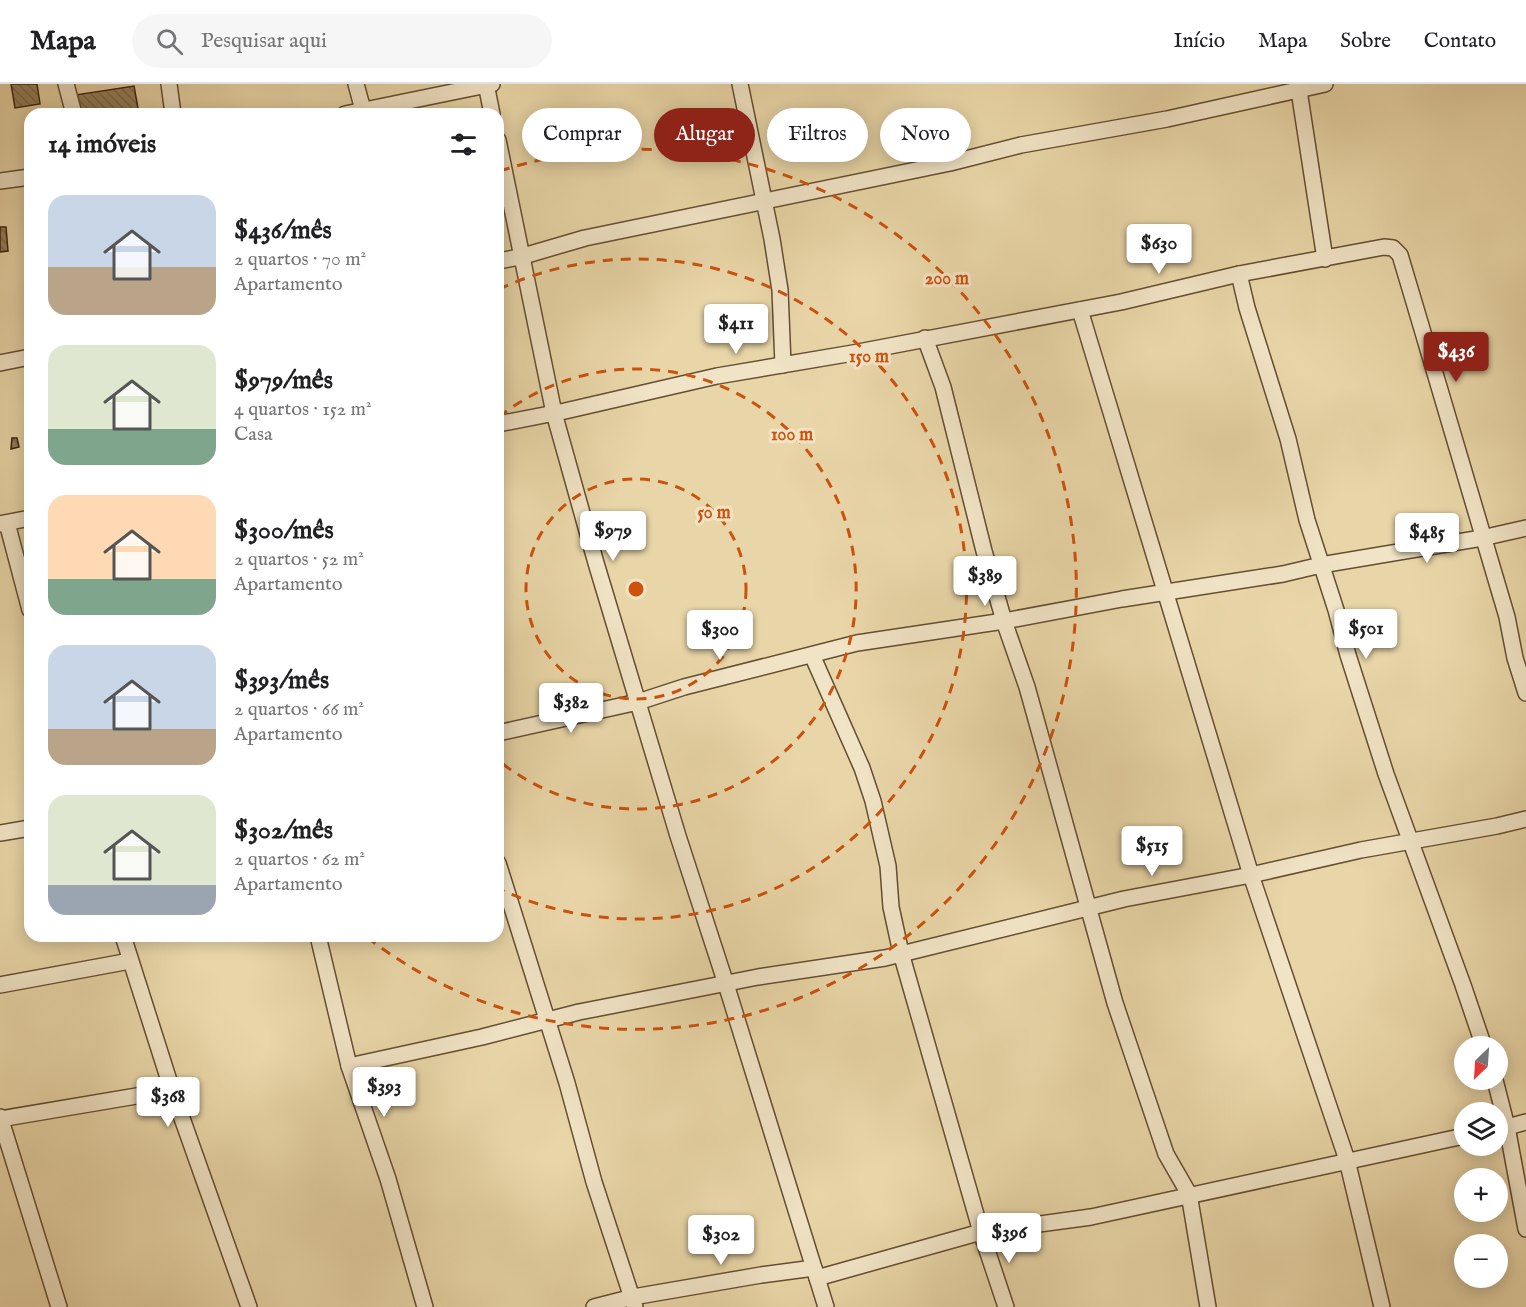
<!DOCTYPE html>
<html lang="pt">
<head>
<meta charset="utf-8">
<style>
  body { margin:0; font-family:"IM FELL English",serif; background:#f6f6f6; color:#202124; height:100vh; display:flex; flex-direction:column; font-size:22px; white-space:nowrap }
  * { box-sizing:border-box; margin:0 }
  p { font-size:20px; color:#757577 }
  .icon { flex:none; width:33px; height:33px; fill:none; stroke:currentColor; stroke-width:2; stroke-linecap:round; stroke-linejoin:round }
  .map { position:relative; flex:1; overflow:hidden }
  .sheet { position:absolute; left:24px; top:24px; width:480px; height:834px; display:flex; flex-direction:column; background:#fff; border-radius:18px; box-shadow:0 3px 15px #0003 }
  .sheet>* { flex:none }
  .top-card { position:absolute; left:522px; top:24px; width:570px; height:54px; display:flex; gap:12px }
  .needle { width:39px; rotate:205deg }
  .fabs { position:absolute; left:1454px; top:952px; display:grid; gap:12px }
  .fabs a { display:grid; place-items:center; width:54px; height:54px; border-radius:50%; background:#fff; box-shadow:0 3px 15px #0003; font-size:30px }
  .price { position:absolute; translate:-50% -51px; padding:0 14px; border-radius:6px; background:#fff; color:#222; font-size:20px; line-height:39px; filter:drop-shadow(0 2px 3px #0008) }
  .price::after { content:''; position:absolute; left:50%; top:36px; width:18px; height:14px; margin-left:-9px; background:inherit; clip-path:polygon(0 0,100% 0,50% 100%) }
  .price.selected { background:#8f2418; color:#fff }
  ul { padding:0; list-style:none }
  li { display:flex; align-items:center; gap:18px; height:150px; padding:0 24px }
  li span { display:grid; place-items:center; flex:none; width:168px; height:120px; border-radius:18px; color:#555 }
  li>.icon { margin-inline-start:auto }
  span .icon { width:72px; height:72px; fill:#fffc; stroke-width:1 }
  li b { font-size:26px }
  h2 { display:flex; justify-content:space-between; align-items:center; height:72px; padding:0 24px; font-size:26px }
  .tag { padding:0 21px; border-radius:27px; background:#fff; box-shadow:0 3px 15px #0003; font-size:21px; line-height:54px }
  .tag.selected { background:#8f2418; color:#fff }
  header { display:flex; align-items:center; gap:36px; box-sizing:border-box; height:84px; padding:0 30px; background:#fff; border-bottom:2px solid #e0e0e0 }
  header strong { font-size:28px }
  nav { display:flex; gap:33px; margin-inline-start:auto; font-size:21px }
  .search { width:420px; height:54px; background:#f6f6f6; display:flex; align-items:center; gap:15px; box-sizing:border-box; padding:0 21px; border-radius:33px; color:#757577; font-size:22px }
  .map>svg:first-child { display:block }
</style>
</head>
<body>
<header>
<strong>Mapa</strong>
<div class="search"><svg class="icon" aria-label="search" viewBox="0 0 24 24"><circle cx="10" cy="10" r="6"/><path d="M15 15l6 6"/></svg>Pesquisar aqui</div>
<nav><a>Início</a><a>Mapa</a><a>Sobre</a><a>Contato</a></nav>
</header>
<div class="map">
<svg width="1526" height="1223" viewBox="0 0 1526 1223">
  <defs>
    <pattern id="building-back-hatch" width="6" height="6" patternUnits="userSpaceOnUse" patternTransform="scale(1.5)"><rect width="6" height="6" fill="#947f5c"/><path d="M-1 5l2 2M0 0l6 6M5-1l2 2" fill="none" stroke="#7a684a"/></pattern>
  </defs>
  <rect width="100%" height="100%" fill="#e9d6a8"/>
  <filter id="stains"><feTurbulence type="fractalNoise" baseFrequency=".00333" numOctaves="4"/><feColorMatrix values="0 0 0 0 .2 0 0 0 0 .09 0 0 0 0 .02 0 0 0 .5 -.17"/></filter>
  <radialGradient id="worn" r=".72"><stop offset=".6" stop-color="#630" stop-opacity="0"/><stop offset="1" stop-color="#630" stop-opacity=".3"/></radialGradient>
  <g fill="url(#building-back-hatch)" stroke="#382109" stroke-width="1.5">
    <path d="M11,0h26l3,20 -25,4z"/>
    <path d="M134,2l5,28h-60l-4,-19z"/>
    <path d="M0,143h6l2,24 -8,1z"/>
    <path d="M12,354h5l2,9 -8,2z"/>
  </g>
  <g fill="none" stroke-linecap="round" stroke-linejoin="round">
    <g stroke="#644e31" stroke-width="18">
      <g id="minor">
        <path d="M66,0l8,30"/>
        <path d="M169,0l4,30"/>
        <path d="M356,0l7,26"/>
        <path d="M486,0l6,30"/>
        <path d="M740,0l32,155 8,51 3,75"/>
        <path d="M1298,0l27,175"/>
        <path d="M345,30l147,-30"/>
        <path d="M498,56l56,273 42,150 82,273 48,148 100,323"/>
        <path d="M0,97l30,-4"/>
        <path d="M498,177l22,-4 65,-19 365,-75 71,-18 146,-26 158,-35"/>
        <path d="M1239,190l8,34 41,131 19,81 29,90 12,45 38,119 77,211 21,62"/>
        <path d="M1080,226l171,565 96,285 35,147"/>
        <path d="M925,254l18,49 41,164 20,70 23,66 88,316 51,151 23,40 19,113"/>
        <path d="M0,279l30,-6"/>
        <path d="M498,340l67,-13 152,-35 136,-23 268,-51 118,-28 145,-27 9,1 7,7 14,47 93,315 8,41 11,35"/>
        <path d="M7,439l23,87"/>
        <path d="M0,440l30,-6"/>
        <path d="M812,571l50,113 11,33 15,65 3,41 10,46 80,279 25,75"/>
        <path d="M498,649l140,-31 46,-15 173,-44 147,-22 118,-22 161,-25 38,-9 161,-27 44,-10"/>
        <path d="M0,749l30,-5"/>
        <path d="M498,779l69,220 27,99 41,125"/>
        <path d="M123,852l49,154 77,217"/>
        <path d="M318,852l31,130 39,113 37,128"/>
        <path d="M0,901l130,-24"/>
        <path d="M349,982l133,-29 97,-25 179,-35 127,-19 239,-59 127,-24 110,-25 136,-24 29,-7"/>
        <path d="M1495,996l12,47 19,102"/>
        <path d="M0,1033l59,190"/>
        <path d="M0,1035l172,-29"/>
        <path d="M1500,1045l26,-7"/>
        <path d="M817,1194l164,-46 110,-15 373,-81"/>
        <path d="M594,1223l39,-10 128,-22 53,-7"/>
      </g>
    </g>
    <use href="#minor" stroke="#f1e4c6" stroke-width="15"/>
  </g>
  <g fill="none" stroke="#ce510c" stroke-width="3" stroke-dasharray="10 8">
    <circle cx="636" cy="505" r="110"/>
    <path d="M499 333A220 220 0 1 1 499 677"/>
    <path d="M499 205A330 330 0 1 1 499 805"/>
    <path d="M500 87A440 440 0 1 1 368 854"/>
  </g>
  <circle cx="636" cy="505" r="9" fill="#ce510c" stroke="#f1e4c6" stroke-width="3"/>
  <g font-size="18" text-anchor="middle" font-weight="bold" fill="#ce510c" stroke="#f1e4c6" stroke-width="6" stroke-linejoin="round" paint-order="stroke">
    <text x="947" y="200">200 m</text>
    <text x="869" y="278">150 m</text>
    <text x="792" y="356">100 m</text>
    <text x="714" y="434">50 m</text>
  </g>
  <rect width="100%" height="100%" filter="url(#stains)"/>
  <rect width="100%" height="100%" fill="url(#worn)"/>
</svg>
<div class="fabs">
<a><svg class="needle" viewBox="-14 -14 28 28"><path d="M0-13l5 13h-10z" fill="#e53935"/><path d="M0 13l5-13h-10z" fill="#757577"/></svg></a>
<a><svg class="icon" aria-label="layers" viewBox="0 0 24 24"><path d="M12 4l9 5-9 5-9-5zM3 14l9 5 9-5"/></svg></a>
<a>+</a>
<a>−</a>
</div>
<b class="price" style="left:1159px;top:191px">$630</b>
<b class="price" style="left:736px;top:271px">$411</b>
<b class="price selected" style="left:1456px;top:299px">$436</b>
<b class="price" style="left:613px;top:478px">$979</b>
<b class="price" style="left:1427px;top:480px">$485</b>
<b class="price" style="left:985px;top:523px">$389</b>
<b class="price" style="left:1366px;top:576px">$501</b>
<b class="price" style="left:720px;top:577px">$300</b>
<b class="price" style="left:571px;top:650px">$382</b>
<b class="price" style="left:1152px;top:793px">$515</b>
<b class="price" style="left:384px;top:1034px">$393</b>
<b class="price" style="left:168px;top:1044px">$368</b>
<b class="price" style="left:1009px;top:1180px">$396</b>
<b class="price" style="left:721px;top:1182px">$302</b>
<div class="top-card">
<a class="tag">Comprar</a>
<a class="tag selected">Alugar</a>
<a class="tag">Filtros</a>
<a class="tag">Novo</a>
</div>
<section class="sheet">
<h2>14 imóveis<svg class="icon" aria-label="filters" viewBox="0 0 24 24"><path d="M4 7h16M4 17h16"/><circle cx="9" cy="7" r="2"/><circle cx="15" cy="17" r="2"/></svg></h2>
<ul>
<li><span style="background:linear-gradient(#c9d6e8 60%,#b9a48a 0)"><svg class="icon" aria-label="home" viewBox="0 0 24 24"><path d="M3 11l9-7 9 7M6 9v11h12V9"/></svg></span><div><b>$436/mês</b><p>2 quartos · 70 m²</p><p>Apartamento</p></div></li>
<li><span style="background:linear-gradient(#dfe7d0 70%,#7fa58c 0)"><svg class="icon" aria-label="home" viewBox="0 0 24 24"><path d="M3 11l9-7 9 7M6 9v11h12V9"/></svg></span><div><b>$979/mês</b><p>4 quartos · 152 m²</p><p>Casa</p></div></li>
<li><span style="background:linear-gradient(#ffd9b3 70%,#7fa58c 0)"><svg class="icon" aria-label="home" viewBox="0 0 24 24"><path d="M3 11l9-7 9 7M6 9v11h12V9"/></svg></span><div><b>$300/mês</b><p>2 quartos · 52 m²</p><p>Apartamento</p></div></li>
<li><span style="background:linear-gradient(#c9d6e8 70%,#b9a48a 0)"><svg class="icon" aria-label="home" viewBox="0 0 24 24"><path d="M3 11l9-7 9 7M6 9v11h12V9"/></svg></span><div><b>$393/mês</b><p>2 quartos · 66 m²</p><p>Apartamento</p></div></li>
<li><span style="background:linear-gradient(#dfe7d0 75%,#9aa5b1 0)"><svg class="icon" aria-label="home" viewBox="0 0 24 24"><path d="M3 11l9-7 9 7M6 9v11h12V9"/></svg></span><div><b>$302/mês</b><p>2 quartos · 62 m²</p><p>Apartamento</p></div></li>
</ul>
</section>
</div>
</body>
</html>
